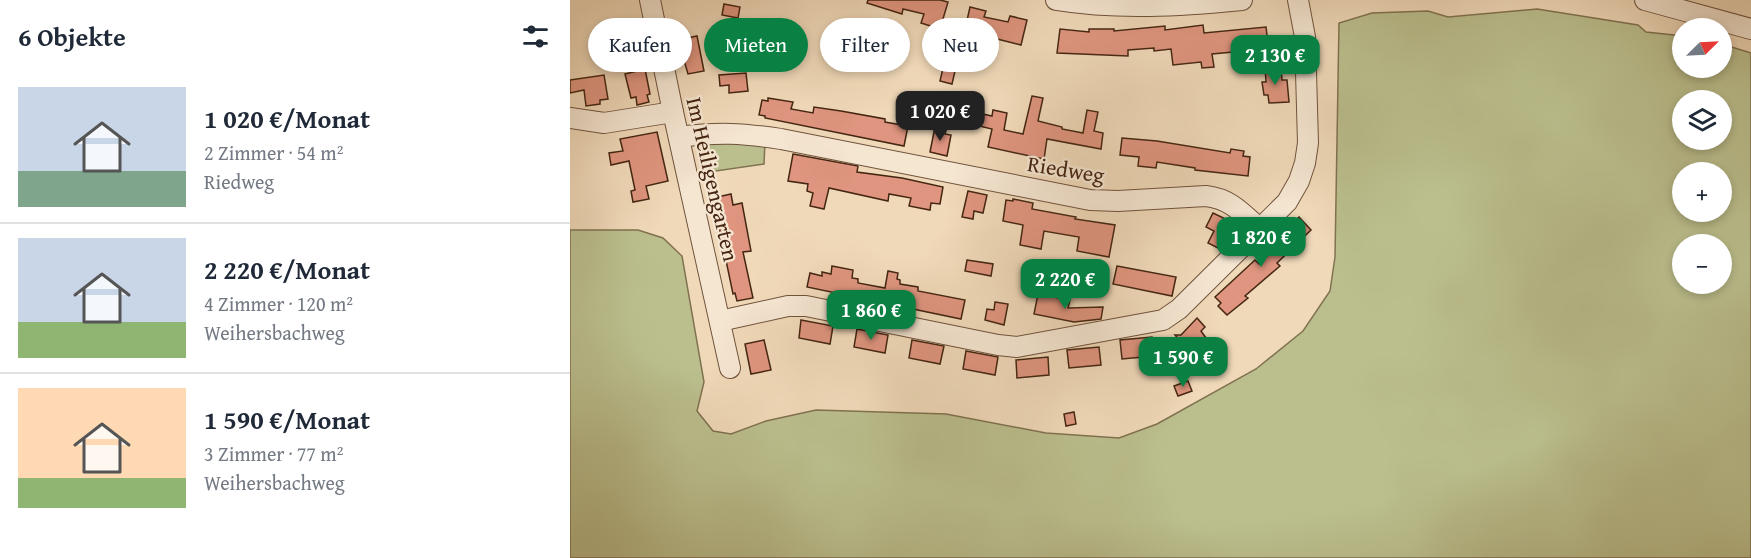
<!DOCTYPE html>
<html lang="de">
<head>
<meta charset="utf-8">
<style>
  body { margin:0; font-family:"Gentium Book Plus",serif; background:#f6f6f7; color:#1f2937; height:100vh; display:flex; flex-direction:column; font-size:22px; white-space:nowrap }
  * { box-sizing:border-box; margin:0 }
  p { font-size:20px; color:#747a83 }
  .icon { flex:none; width:33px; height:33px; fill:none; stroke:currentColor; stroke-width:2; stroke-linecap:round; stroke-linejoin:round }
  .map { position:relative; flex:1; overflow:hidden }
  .side { display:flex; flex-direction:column; background:#fff; width:570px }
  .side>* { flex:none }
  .top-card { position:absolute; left:18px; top:18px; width:570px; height:54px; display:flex; gap:12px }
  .needle { width:39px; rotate:66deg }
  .buttons { position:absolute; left:1102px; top:18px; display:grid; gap:12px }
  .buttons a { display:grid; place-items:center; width:60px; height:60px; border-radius:50%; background:#fff; box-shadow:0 3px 9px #0003; font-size:30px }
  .price { position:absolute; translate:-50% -51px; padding:0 14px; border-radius:12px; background:#0b8043; color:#fff; font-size:20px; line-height:39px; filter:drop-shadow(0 2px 3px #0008) }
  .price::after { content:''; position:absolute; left:50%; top:36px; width:18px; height:14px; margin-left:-9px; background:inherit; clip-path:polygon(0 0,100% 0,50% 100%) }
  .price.on { background:#222; color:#fff }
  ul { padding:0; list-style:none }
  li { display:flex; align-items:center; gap:18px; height:150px; padding:0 18px }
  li+li { border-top:2px solid #e0e1e3 }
  li span { display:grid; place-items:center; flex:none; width:168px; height:120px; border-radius:0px; color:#555 }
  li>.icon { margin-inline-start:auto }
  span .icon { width:72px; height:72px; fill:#fffc; stroke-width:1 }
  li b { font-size:26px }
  h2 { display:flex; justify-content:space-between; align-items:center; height:72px; padding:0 18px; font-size:26px }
  .pill { padding:0 21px; border-radius:27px; background:#fff; box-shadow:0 3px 9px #0003; font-size:21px; line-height:54px }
  .pill.on { background:#0b8043; color:#fff }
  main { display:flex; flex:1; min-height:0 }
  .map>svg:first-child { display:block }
</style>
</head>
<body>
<main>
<section class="side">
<h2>6 Objekte<svg class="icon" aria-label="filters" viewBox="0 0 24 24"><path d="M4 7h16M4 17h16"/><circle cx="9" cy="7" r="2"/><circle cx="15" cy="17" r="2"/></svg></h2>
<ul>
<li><span style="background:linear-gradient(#c9d6e8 70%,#7fa58c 0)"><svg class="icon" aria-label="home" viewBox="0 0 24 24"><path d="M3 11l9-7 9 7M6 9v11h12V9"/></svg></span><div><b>1 020 €/Monat</b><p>2 Zimmer · 54 m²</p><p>Riedweg</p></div></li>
<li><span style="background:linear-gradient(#c9d6e8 70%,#8fb573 0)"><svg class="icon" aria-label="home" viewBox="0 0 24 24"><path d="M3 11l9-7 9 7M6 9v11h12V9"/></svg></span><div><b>2 220 €/Monat</b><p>4 Zimmer · 120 m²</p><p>Weihersbachweg</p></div></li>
<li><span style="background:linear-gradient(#ffd9b3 75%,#8fb573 0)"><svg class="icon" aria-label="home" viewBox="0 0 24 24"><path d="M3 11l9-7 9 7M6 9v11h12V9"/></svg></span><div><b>1 590 €/Monat</b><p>3 Zimmer · 77 m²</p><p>Weihersbachweg</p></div></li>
</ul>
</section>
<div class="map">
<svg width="1181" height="558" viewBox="0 0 1181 558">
  <rect width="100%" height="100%" fill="#f0d9b9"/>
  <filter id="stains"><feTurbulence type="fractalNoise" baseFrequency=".00333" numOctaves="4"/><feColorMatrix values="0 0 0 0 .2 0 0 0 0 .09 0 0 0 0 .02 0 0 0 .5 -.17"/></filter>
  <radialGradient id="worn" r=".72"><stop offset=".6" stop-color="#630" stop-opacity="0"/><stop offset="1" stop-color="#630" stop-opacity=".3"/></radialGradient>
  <g fill="#bbbf8e" stroke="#807250" stroke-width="1.5" fill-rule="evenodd">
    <path d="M967,9l101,16 8,7 37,4v32h39v-24l29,9v505h-1181v-328h68l25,8 19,18 22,126 -7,29 16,20 18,3 35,-13 50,-11 130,4 100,19 73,5 38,-14 99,-55 47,-38 27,-40 5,-34 4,-234 33,-10 56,-2 20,6zM1152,100v40h-39v-40zM1113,172h39v40h-39zM1113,244h39v40h-39z"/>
    <path d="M170,139l25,3 -1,22 -55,8 -8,-23v-4z"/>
  </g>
  <g fill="#df957f" stroke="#452612" stroke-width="1.5">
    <path d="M298,0h72l8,2 -8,27 -19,-6 3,-9 -21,-5 -1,5 -35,-11z"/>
    <path d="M154,4l16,3 -2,11 -16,-3z"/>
    <path d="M400,7l16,4 -2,6 24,5 2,-6 17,4 -6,25 -32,-8 -2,7 -17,-4 -1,3 -7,-2 -10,43 -12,-3 8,-34 -7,-2 6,-24 19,4z"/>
    <path d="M633,25l1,8 62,-6 4,33 -25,3 -1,-12 -32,3 2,13 -12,1 -1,-6 -28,3 -2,-16 -17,2v-3l-26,2v6l-71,-3 3,-24 29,3v-3h25v2l51,-5v4z"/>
    <path d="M127,36l7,35 -16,3 -10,-34z"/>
    <path d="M168,38l12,1 -1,11 -12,-1z"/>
    <path d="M705,66v4l6,-1 1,11h5l2,22 -20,1 -1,-8h-4l-2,-13h4l-1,-15z"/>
    <path d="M75,69l5,25 -3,1 2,7 -12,3 -1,-8 -5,1 -6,-24z"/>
    <path d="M176,73l2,18 -19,2v-8l-9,1 -1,-11z"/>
    <path d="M34,75l4,24 -8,1v4l-14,2 -2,-16 -14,3v-13z"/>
    <path d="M462,96l11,2 -5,23 24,6v2l21,4 4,-23 11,2 -4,19 9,2 -2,16 -54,-10 -3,20 -56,-12 4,-18 -17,-4 3,-12 14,3 1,-6 14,3 -3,17 19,4z"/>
    <path d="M198,98l25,4 -2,7 22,4 1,-6 27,4 44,8v3l23,4 -4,20 -139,-28v-2l-6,-1 3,-15 6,1z"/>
    <path d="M365,127l11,3 -1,4 6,1 -4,21 -17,-4z"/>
    <path d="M87,132l11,49 -22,5 3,13 -16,3 -2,-11 4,-1 -6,-29 -18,4 -2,-12 14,-2 -3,-12z"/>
    <path d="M552,138l35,3 73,12 1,-4 13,2 -1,5 7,1 -2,19 -53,-6v-2l-38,-6 -1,6 -18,-2 1,-9 -19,-2z"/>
    <path d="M223,154l65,12 -1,6 45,6 41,9 -3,17 -9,-1 -1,7 -21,-4 2,-8 -22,-4 -1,7 -59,-13 -5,21 -14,-3 3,-13 -6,-2 1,-7 -20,-3z"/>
    <path d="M398,191l19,4 -4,18 -9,-2 -1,8 -11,-2z"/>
    <path d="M161,194l2,11 9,-2 9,48 -8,1 10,46 -16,3 -2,-8 -2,1 -20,-96z"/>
    <path d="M443,199l20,4 -1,6 44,8 -1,2 40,6 -6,32 -32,-6 2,-14 -35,-6 -3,18 -21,-4 3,-20 -20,-4 3,-21 7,1z"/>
    <path d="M643,213l23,11 -14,26 -14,-7 6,-12 -8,-4z"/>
    <path d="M729,217l12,13 -34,33 3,3 -35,30 3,2 -21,17 -9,-9 3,-3 -6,-6 40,-37 4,4 18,-17 -4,-5z"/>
    <path d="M397,260l26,4 -2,12 -26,-5z"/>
    <path d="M262,266l21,4 -1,8 6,1v4l27,5 3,-17 10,2 -1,6 3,1v4l18,3v4l47,9 -4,19 -154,-32 3,-14 12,3v-4l9,2z"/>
    <path d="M547,266l59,11 -4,19 -59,-12z"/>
    <path d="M468,294l32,6 -2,8 35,-1 -2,12 -27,3 -40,-8z"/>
    <path d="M425,302l13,2 -4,21 -19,-5 2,-11 7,1z"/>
    <path d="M627,318l8,9 -4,4 5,7 -16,14 -15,-17h6z"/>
    <path d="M231,320l32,6 -3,18 -31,-6z"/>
    <path d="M287,329l31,6 -3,18 -31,-6z"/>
    <path d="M582,337l2,19 -32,3 -2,-19z"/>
    <path d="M194,340l7,30 -20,4 -6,-30z"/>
    <path d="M342,340l32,6 -4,18 -31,-6z"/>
    <path d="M529,347l2,18 -32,3 -2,-18z"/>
    <path d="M396,351l32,6 -3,18 -32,-6z"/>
    <path d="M478,357l1,18 -32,3 -1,-18z"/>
    <path d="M618,381l4,10 -14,5 -4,-10z"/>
    <path d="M504,412l2,12 -10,2 -2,-12z"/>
  </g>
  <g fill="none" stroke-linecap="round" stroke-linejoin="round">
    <g stroke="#70533c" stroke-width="22">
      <g id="minor">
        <path d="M80,0l23,112 57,256"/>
        <path d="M486,0c62,10 124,6 186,0"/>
        <path d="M1075,0l106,29"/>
        <path d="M0,118l34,5 69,-11"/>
        <path d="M109,137c39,-5 63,-4 102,2l309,61 28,1 88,-5c25,3 36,17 54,33"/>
        <path d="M150,321l68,-15h18l192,39 19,2 146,-27 16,-11 108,-107 12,-21 6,-18 3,-20 -3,-106 -7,-37"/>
      </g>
    </g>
    <use href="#minor" stroke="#f5e6d2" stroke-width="20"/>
  </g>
  <g text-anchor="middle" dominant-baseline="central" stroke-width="4.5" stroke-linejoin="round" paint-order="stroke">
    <g font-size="22" fill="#452612" stroke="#f5e6d2">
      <text transform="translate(496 169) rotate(9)">Riedweg</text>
      <text transform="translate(143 179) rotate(77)">Im Heiligengarten</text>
    </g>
  </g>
  <rect width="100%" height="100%" filter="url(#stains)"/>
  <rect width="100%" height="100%" fill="url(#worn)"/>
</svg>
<div class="buttons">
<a><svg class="needle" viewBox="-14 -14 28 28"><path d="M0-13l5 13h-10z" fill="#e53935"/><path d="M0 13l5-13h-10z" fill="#747a83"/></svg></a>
<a><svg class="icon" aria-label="layers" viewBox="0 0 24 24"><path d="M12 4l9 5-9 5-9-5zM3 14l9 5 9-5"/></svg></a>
<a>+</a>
<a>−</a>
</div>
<b class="price" style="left:705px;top:86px">2 130 €</b>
<b class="price on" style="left:370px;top:142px">1 020 €</b>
<b class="price" style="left:691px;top:268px">1 820 €</b>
<b class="price" style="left:495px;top:310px">2 220 €</b>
<b class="price" style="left:301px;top:341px">1 860 €</b>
<b class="price" style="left:613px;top:388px">1 590 €</b>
<div class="top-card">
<a class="pill">Kaufen</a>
<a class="pill on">Mieten</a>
<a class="pill">Filter</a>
<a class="pill">Neu</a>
</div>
</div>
</main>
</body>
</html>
